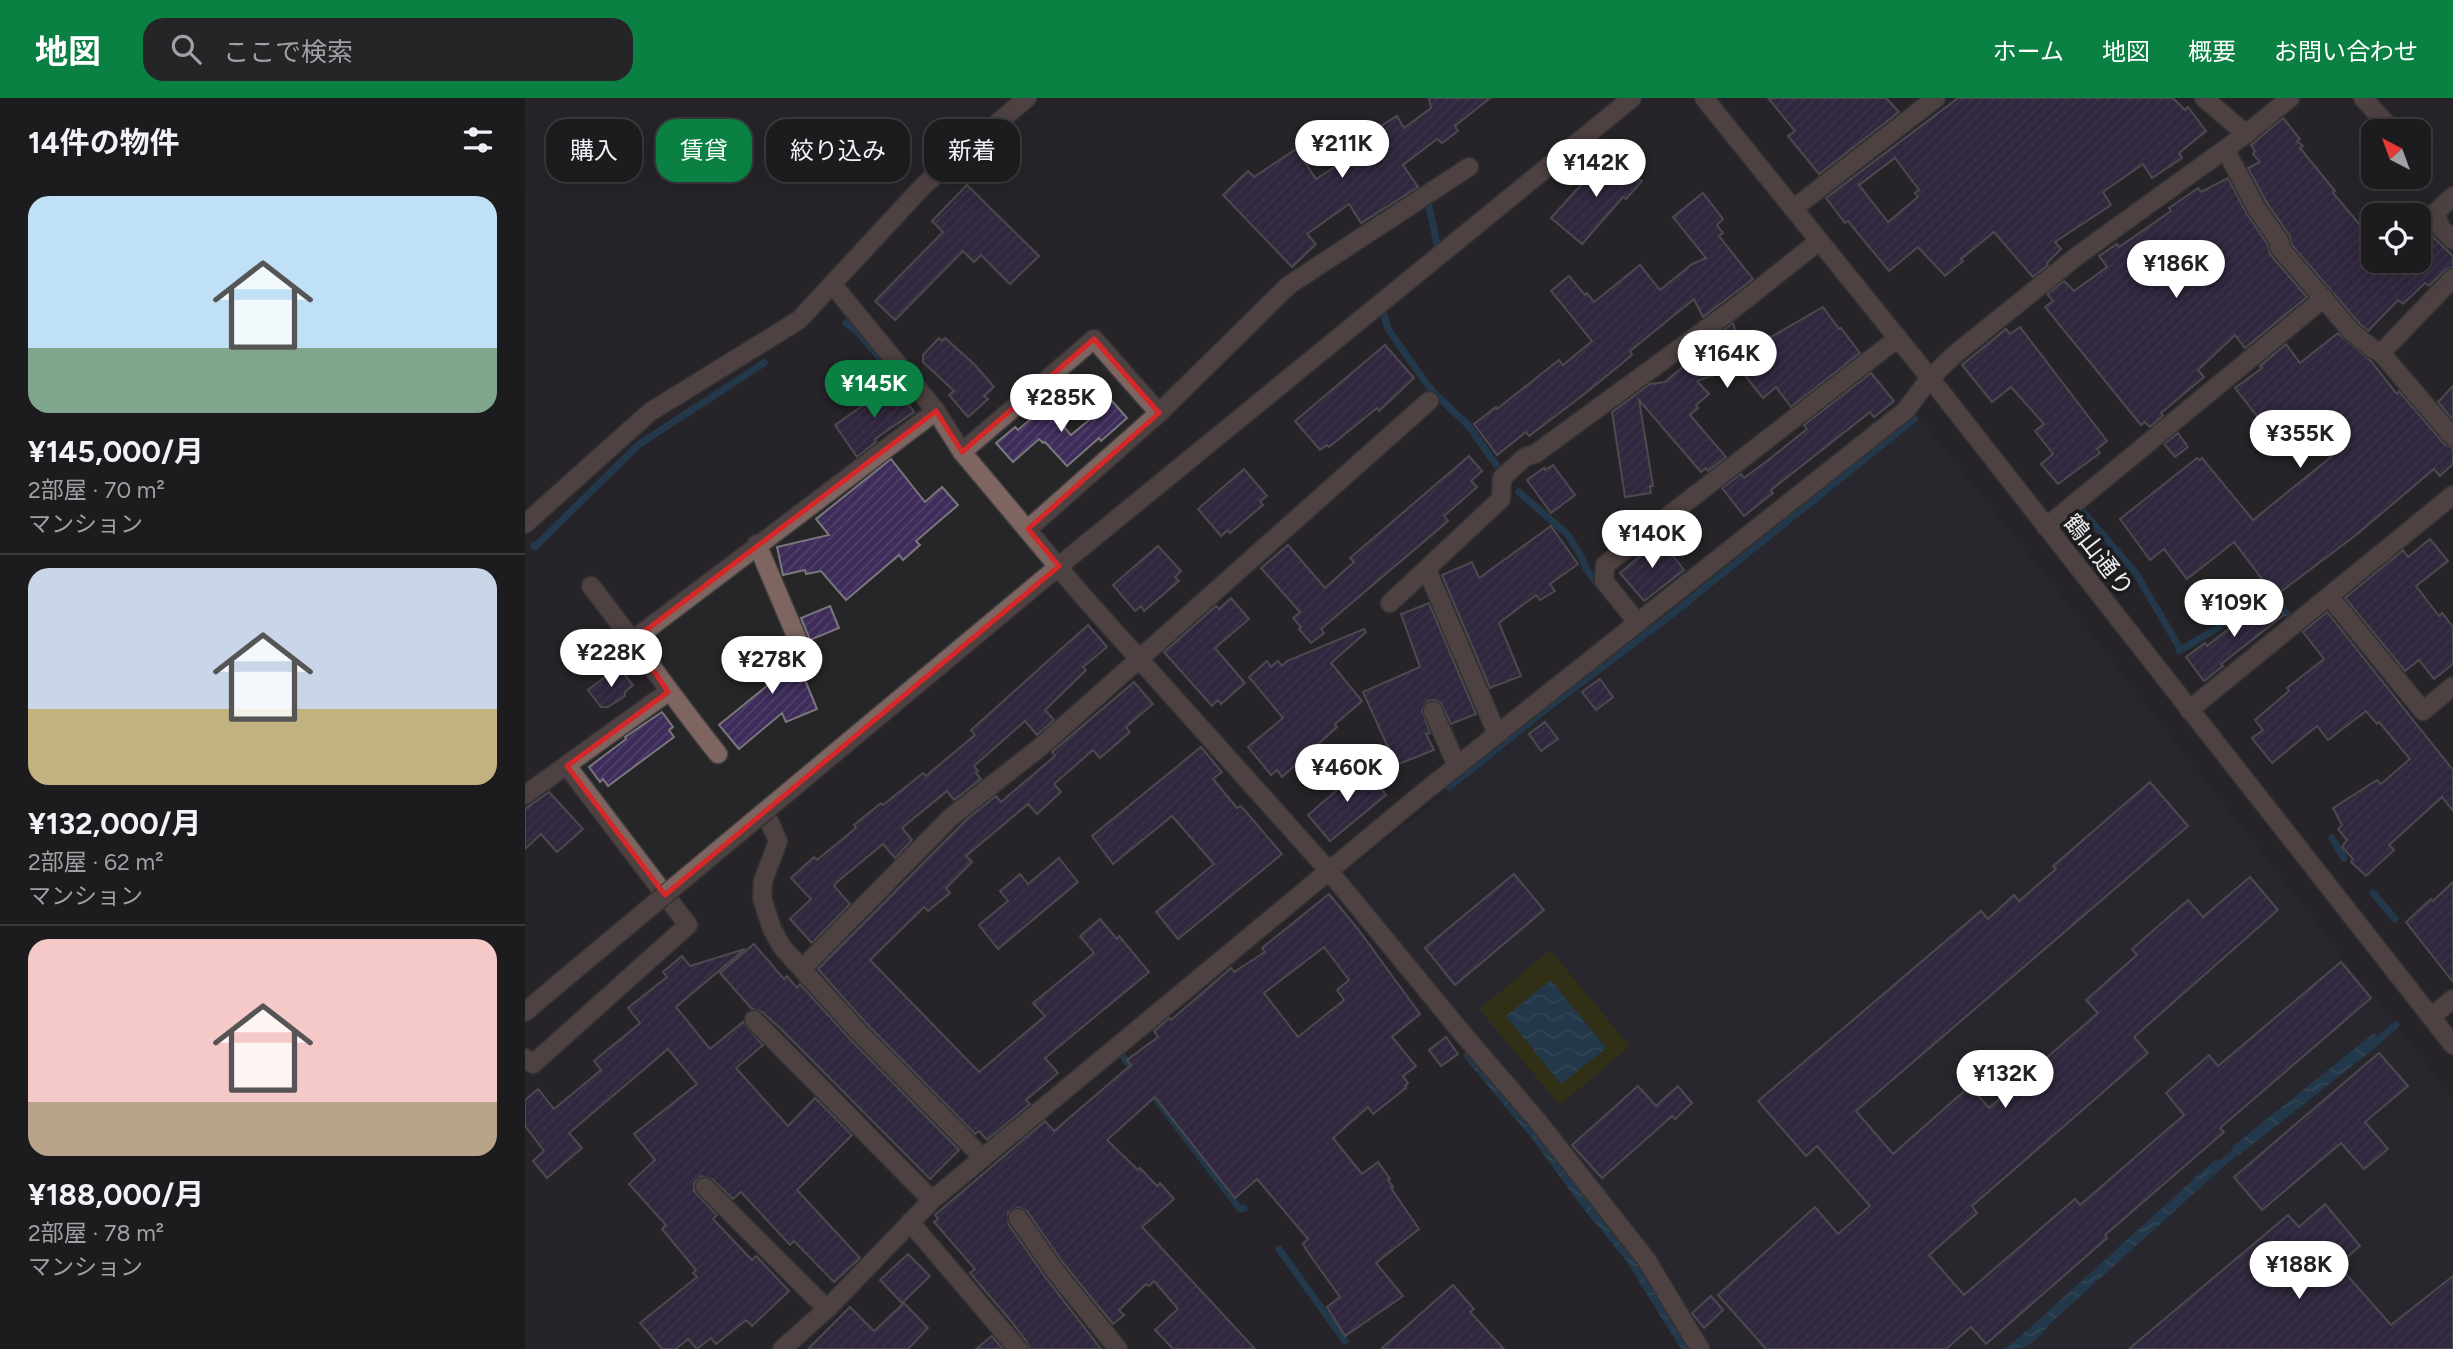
<!DOCTYPE html>
<html lang="ja">
<head>
<meta charset="utf-8">
<style>
  body { margin:0; font-family:Figtree,"Noto Sans JP",sans-serif; background:#252527; color:#f1f3f6; height:100vh; display:flex; flex-direction:column; font-size:26px; white-space:nowrap }
  * { box-sizing:border-box; margin:0 }
  p { font-size:23px; color:#a0a1a4 }
  .icon { flex:none; width:38px; height:38px; fill:none; stroke:currentColor; stroke-width:2; stroke-linecap:round; stroke-linejoin:round }
  .map { position:relative; flex:1; overflow:hidden }
  .panel { display:flex; flex-direction:column; background:#1c1c1e; width:525px }
  .panel>* { flex:none }
  .hud { position:absolute; left:21px; top:21px; width:665px; height:63px; display:flex; gap:14px }
  .needle { width:46px; rotate:319deg }
  .tools { position:absolute; left:1836px; top:21px; display:grid; gap:14px }
  .tools a { display:grid; place-items:center; width:70px; height:70px; border-radius:14px; background:#1c1c1e; box-shadow:0 7px 28px #0002,0 0 0 2px #3a3a3c; font-size:35px }
  .price { position:absolute; translate:-50% -60px; padding:0 16px; border-radius:24px; background:#fff; color:#222; font-size:23px; line-height:46px; filter:drop-shadow(0 2px 4px #0008) }
  .price::after { content:''; position:absolute; left:50%; top:42px; width:21px; height:16px; margin-left:-10px; background:inherit; clip-path:polygon(0 0,100% 0,50% 100%) }
  .price.current { background:#0b8043; color:#fff }
  ul { padding:0; list-style:none }
  li { display:grid; align-content:center; gap:14px; height:371px; padding:0 28px }
  li+li { border-top:2px solid #3a3a3c }
  li span { display:grid; place-items:center; height:217px; border-radius:21px; color:#555 }
  li>.icon { margin-inline-start:auto }
  span .icon { width:126px; height:126px; fill:#fffc; stroke-width:1 }
  li b { font-size:30px }
  h2 { display:flex; justify-content:space-between; align-items:center; height:84px; padding:0 28px; font-size:30px }
  .tag { padding:0 24px; border-radius:21px; background:#1c1c1e; box-shadow:0 7px 28px #0002,0 0 0 2px #3a3a3c; font-size:24px; line-height:63px }
  .tag.current { background:#0b8043; color:#fff }
  header { display:flex; align-items:center; gap:42px; box-sizing:border-box; height:98px; padding:0 35px; background:#0b8043; color:#fff }
  header strong { font-size:33px }
  nav { display:flex; gap:38px; margin-inline-start:auto; font-size:24px }
  .search { width:490px; height:63px; background:#252527; display:flex; align-items:center; gap:18px; box-sizing:border-box; padding:0 24px; border-radius:21px; color:#a0a1a4; font-size:26px }
  main { display:flex; flex:1; min-height:0 }
  .map>svg:first-child { display:block }
</style>
</head>
<body>
<header>
<strong>地図</strong>
<div class="search"><svg class="icon" aria-label="search" viewBox="0 0 24 24"><circle cx="10" cy="10" r="6"/><path d="M15 15l6 6"/></svg>ここで検索</div>
<nav><a>ホーム</a><a>地図</a><a>概要</a><a>お問い合わせ</a></nav>
</header>
<main>
<section class="panel">
<h2>14件の物件<svg class="icon" aria-label="filters" viewBox="0 0 24 24"><path d="M4 7h16M4 17h16"/><circle cx="9" cy="7" r="2"/><circle cx="15" cy="17" r="2"/></svg></h2>
<ul>
<li><span style="background:linear-gradient(#bfe0f5 70%,#7fa58c 0)"><svg class="icon" aria-label="home" viewBox="0 0 24 24"><path d="M3 11l9-7 9 7M6 9v11h12V9"/></svg></span><div><b>¥145,000/月</b><p>2部屋 · 70 m²</p><p>マンション</p></div></li>
<li><span style="background:linear-gradient(#c9d6e8 65%,#c2b280 0)"><svg class="icon" aria-label="home" viewBox="0 0 24 24"><path d="M3 11l9-7 9 7M6 9v11h12V9"/></svg></span><div><b>¥132,000/月</b><p>2部屋 · 62 m²</p><p>マンション</p></div></li>
<li><span style="background:linear-gradient(#f6c9c9 75%,#b9a48a 0)"><svg class="icon" aria-label="home" viewBox="0 0 24 24"><path d="M3 11l9-7 9 7M6 9v11h12V9"/></svg></span><div><b>¥188,000/月</b><p>2部屋 · 78 m²</p><p>マンション</p></div></li>
</ul>
</section>
<div class="map">
<svg width="1928" height="1251" viewBox="0 0 1928 1251">
  <defs>
    <pattern id="water-waves" width="16" height="10" patternUnits="userSpaceOnUse" patternTransform="scale(1.75)"><rect width="16" height="10" fill="#205275"/><path d="M0 5q4-4 8 0t8 0" fill="none" stroke="#416b89"/></pattern>
    <pattern id="building-hatch" width="6" height="6" patternUnits="userSpaceOnUse" patternTransform="scale(1.75)"><rect width="6" height="6" fill="#3e2c5a"/><path d="M-1 1l2-2M0 6l6-6M5 7l2-2" fill="none" stroke="#51416a"/></pattern>
  </defs>
  <rect width="100%" height="100%" fill="#262528"/>
  <path fill="#2e2c35" d="M1393,319l126,157 409,525v250h-742l-59,-95 -41,-56 -257,-311 -5,-15 45,-39 321,-247z"/>
  <path fill="#3e3f00" d="M1025,852l80,96 -70,59 -81,-96z"/>
  <g fill="url(#water-waves)">
    <path d="M1026,882l55,68 -45,36 -55,-68z"/>
    <path d="M1849,935l7,10 -142,112 -7,-8z"/>
    <path d="M946,950l166,208 56,93h-12l-56,-90 -44,-53 -47,-65 -71,-85z"/>
    <path d="M1691,1061l7,8 -169,153c-20,21 -20,29 -50,29l18,-14z"/>
  </g>
  <g fill="none" stroke-linecap="round" stroke-linejoin="round">
    <g stroke="#205275" stroke-width="7">
      <path d="M904,108l10,47"/>
      <path d="M856,208l7,23 38,54 8,10 34,32 29,41"/>
      <path d="M321,225l11,8 34,40"/>
      <path d="M994,394l49,43 13,21 6,14 14,19"/>
      <path d="M1559,415l51,59 46,78"/>
      <path d="M9,447l1,2 103,-102 126,-82"/>
      <path d="M1654,553l92,-55 16,18"/>
      <path d="M924,689l95,-76 131,-99 239,-193 -1,-2"/>
      <path d="M1807,740l12,20"/>
      <path d="M1848,795l22,26"/>
      <path d="M1848,946l23,-19"/>
      <path d="M597,957l12,16"/>
      <path d="M625,993l90,118 4,-1"/>
      <path d="M1689,1072l28,-24"/>
      <path d="M754,1151l66,92"/>
    </g>
  </g>
  <g fill="url(#building-hatch)" stroke="#79777b" stroke-width="2" fill-rule="evenodd">
    <path d="M904,0h61l-35,28 3,5 -16,12 -5,-4 -34,26 15,22 -57,36 -12,-19 -42,30 9,10 -24,23 -69,-72 25,-24 6,6 42,-28 20,30 52,-34 -5,-8 34,-21 7,12 27,-20z"/>
    <path d="M1243,0h118l13,14 -80,62 -31,-38 7,-5z"/>
    <path d="M1433,0h215l12,12 3,-3 18,24 -27,22 3,5 -30,20 -9,-14 -40,28 8,13 -56,37 6,7 -14,14 1,2 -15,12 -39,-45 -33,27 2,2 -18,15 -27,-29 -29,24 -41,-50 -3,2 -19,-25zM1370,60l24,32 -4,3 3,4 -30,25 -29,-37z"/>
    <path d="M1758,20l17,21 -3,2 6,5 -3,2 35,43 -2,2 40,47v21h46v-10l13,-15 21,20v11l-8,3 -16,16 -4,-3 -22,21 -5,-4 -30,31 -8,-7 -69,-80 -1,-8 -23,-33 -19,-35 12,-6 -7,-8 2,-3 -4,-6z"/>
    <path d="M1084,56l33,27 -16,18 -3,-2 -41,47 -31,-26z"/>
    <path d="M1703,80l19,36 21,31 2,9 37,43 -62,51 -10,-13 -37,35 6,7 -43,36 2,3 -13,11 -5,-5 -4,3 -96,-118 8,-6 -6,-7 17,-13 10,10 33,-24 -8,-11 18,-12 2,3 52,-36 -2,-3 29,-20 3,4z"/>
    <path d="M442,87l72,71 -29,28 -29,-29 -7,7 -11,-11 -68,69 -20,-19 68,-69 -11,-11z"/>
    <path d="M1178,95l20,26 -6,6 6,8 -4,3 34,43 -50,38 -9,-18 -64,52 2,4 -45,37 -58,44 -3,-4 -29,23 -23,-31 22,-17 1,2 62,-49 4,5 29,-24 -41,-50 18,-15 16,19 2,-2 7,9 46,-37 20,25 32,-26 14,-6 -33,-41z"/>
    <path d="M1298,209l16,22 2,-1 19,25 -69,54 -15,-20 -13,11 -25,-31 -41,14 12,13 -13,11 2,3 -8,7 36,42 -18,14 -2,-3 -5,4 -62,-72 14,86h-3l1,7 -26,4 -13,-85 38,-28 15,-2 49,-42 -1,-2 20,-15 12,34 25,-21 1,1z"/>
    <path d="M1495,229l87,114 -10,8 3,4 -42,31 -17,-20 12,-10 -18,-23 9,-7 -33,-37 -19,15 -30,-37 44,-36 4,5z"/>
    <path d="M1813,235l33,28 26,33 2,-3 45,53 9,4v16l-13,12 -6,-7 -78,66 -81,61 -41,-54 -47,37 -23,-30 -14,11 -30,-41 77,-61 2,2 3,-2 51,62 78,-63 -28,-33 -22,16 -14,-18 -3,3 -29,-37 27,-20 -2,-2 26,-22 14,19z"/>
    <path d="M414,240l3,3 3,-3 30,27 19,22 -10,9 4,3 -20,18 -19,-22 5,-4 -31,-29v-7z"/>
    <path d="M860,247l29,33 -35,33 -2,-3 -48,39 -2,-2 -7,5 -25,-29z"/>
    <path d="M1346,275l23,28 -20,16 -4,-5 -99,78 2,3 -29,23 -22,-28 19,-14 3,4 23,-17 40,-32 -3,-4z"/>
    <path d="M369,286l20,28 -39,27 1,3 -19,15 -22,-32z"/>
    <path d="M1928,288v34l-15,-18z"/>
    <path d="M587,303l15,17 -26,23 -2,-3 -32,28 -22,-24 -2,1 -4,-4 -26,23 -17,-19 19,-16 3,3 28,-24 25,29z"/>
    <path d="M1653,335l10,14 -13,10 -11,-13z"/>
    <path d="M944,358l13,15 -11,10 6,6 -33,29 4,5 -127,108 3,4 -13,10 -12,-14 2,-2 -8,-9 7,-6 -39,-44 27,-23 37,43 29,-26 -4,-4z"/>
    <path d="M366,361l34,43 17,-15 16,18 -42,36 4,4 -17,15 -4,-5 -53,45 -25,-29 -15,3 -1,-4 -22,5 -6,-28 52,-12 -13,-16z"/>
    <path d="M1028,367l22,30 -24,18 -24,-33 17,-12 1,2z"/>
    <path d="M719,371l23,27 -7,5 3,4 -33,28 -2,-3 -7,6 -23,-27z"/>
    <path d="M1026,428l27,38 -28,20 5,7 -15,9 -4,-5 -37,28 22,53 -31,12 -48,-113 30,-13 7,16z"/>
    <path d="M1135,441l24,31 -40,31 -24,-28z"/>
    <path d="M1905,441l18,22 -32,25 23,30 3,-3 11,14v37l-19,15 -15,-19 -14,11 -60,-73 58,-48 5,7z"/>
    <path d="M633,448l23,25 -6,6 4,4 -35,30 -3,-5 -6,5 -22,-26z"/>
    <path d="M1744,499l15,18 -63,49 2,2 -19,15 -18,-24 19,-14 2,3z"/>
    <path d="M706,500l18,21 -34,29 30,35 -24,21 -3,-4 -6,6 -48,-54 52,-46 3,3z"/>
    <path d="M904,505l47,111 -25,10 -11,-22 -6,-2 -6,1 -6,9 8,23 -4,1 8,16 -38,15 -33,-73 57,-25 -19,-53z"/>
    <path d="M305,508l9,22 -29,12 -9,-22z"/>
    <path d="M1802,514l126,158v41l-11,-14 -53,48 5,5 -28,26 -15,-14 2,-3 -11,-12 5,-7 -9,-11 4,-4 -9,-17 44,-28 4,4 29,-25 -31,-37 -2,2 -11,-13 -38,29 -11,-14 -45,37 -20,-25 11,-8 -8,-10 34,-29 -2,-3 37,-29 -21,-27z"/>
    <path d="M563,527l19,22 -24,20 3,3 -41,40 9,10 -17,15 -12,-14 -51,45 4,5 -2,2 5,6 -27,21 -7,-9 -45,37 10,12 -17,18 -12,-14 -46,38 -3,4 16,18 -38,39 -22,-24 21,-20 -20,-21 23,-21 3,3 39,-32 -2,-3 27,-22 2,2 40,-32 3,3 49,-41 -4,-5z"/>
    <path d="M839,531l2,3 -35,31 31,38 -27,23 2,3 -55,50 -5,-7 -6,5 -23,-28 35,-29 -34,-41 18,-16 4,6 7,-6 4,5 5,-5z"/>
    <path d="M260,541l9,14 23,56 -31,13 -4,-9 -43,36 -20,-24 49,-40 -13,-33z"/>
    <path d="M93,569l15,18 -8,7v4l-17,11h-7l-13,-17z"/>
    <path d="M1075,581l13,18 -17,13 -14,-18z"/>
    <path d="M609,584l19,22 -27,23 4,5 -30,26 -7,-8 -39,34 7,8 -24,22 -9,-10 -62,52 6,6 -26,26 4,5 -22,18 -4,-4 -54,53 109,112 66,-56 -12,-13 61,-50 -14,-17 20,-17 17,20 2,-3 30,36 -104,86 13,15 -32,27 4,4 -43,36 -8,-9 -4,3 -110,-112 -47,-53 149,-150 29,-23 5,6 54,-46 -3,-4z"/>
    <path d="M137,614l11,15 -4,3 5,7 -66,49 -5,-7 -3,3 -11,-15 37,-28 -1,-2z"/>
    <path d="M1020,624l13,17 -17,12 -12,-17z"/>
    <path d="M676,649l21,25 -9,7 24,29 4,-2 41,48 -104,85 -22,-27 58,-48 -42,-48 -59,48 -21,-28z"/>
    <path d="M840,668l21,29 -56,46 -22,-26z"/>
    <path d="M1625,684l38,44 -332,285 37,43 77,-68 19,22 109,-95 -12,-13 51,-45 -5,-6 56,-49 15,17 47,-40 28,33 -144,127 14,16 -176,153 5,7 -48,42 35,40 111,-96 5,6 104,-90 -18,-22 43,-38 9,11 123,-104 30,36 -151,130 4,4 -119,103 2,3 -121,106 -15,-17 -25,22h-180l-48,-54 97,-88 23,27 32,-28 -53,-60 -11,10 -48,-55 223,-190 7,8 26,-24 5,6 37,-32 -3,-3z"/>
    <path d="M24,694l34,37 -26,23 -16,-18 -16,15v-40z"/>
    <path d="M534,760l19,24 -80,67 -19,-24 29,-24 -8,-10 20,-17 8,10z"/>
    <path d="M989,776l30,36 -89,75 -30,-37z"/>
    <path d="M1928,784v100l-47,-60 25,-23 2,2z"/>
    <path d="M804,796l29,35 62,85 -28,23 24,29 -13,10 5,7 -3,3 1,2 -33,26 -5,-7 -35,31 29,36 16,-12 12,17 -2,1 5,7 -2,1 28,41 -43,34 27,33 -58,40 -18,-29 13,-10 -33,-46 -4,-7 5,-5 -51,-60 -22,19 -80,-101 -48,43 31,30 2,-2 17,18 3,-3 14,16 -32,28 113,122h-82l-18,-19 23,-21 -24,-28 -5,5 -3,-2 -27,26 5,5 -11,9 -49,-60 -37,-53 -9,-4 -10,6 1,12 37,53 55,71h-72l-2,-7 -17,-22 -40,-47 5,-4 -41,-47 4,-3 -3,-4 110,-94 9,10 77,-66 -4,-5 31,-23 -4,-6 15,-13 2,2 60,-52 3,4 31,-20 -3,-4zM799,849l25,33 -12,10 7,10 -46,37 -34,-44z"/>
    <path d="M229,846l30,35 3,-3 10,12 3,-4 49,54 110,112 -29,29 -149,-150 -19,-17 -10,-3 -32,-36z"/>
    <path d="M220,851l-69,58 34,42 33,-27 20,23 -27,23 52,58 27,-28 37,37 -55,55 63,68 -26,24 -40,-41 -4,4 -49,-53 -8,7 -21,-20 -11,-3 -7,7v8l23,24 -4,4 39,41 4,-4 33,35 -37,35 -6,-6 -30,24 -5,-6 -14,11 -9,-10 -12,10h-14l-22,-26 57,-46 -4,-4 3,-3 -34,-41 4,-4 -37,-41 26,-24 -21,-26 63,-50 -29,-35 -99,84 13,15 -35,30 -14,-17 11,-10 -19,-25v-26l13,-11 16,20 47,-39 -7,-9 46,-38 -12,-15 39,-31 -4,-5 19,-16 8,10z"/>
    <path d="M921,939l12,17 -17,12 -12,-16z"/>
    <path d="M1854,955l29,33 -43,36 23,27 -24,20 -23,-26 -79,67 -28,-33z"/>
    <path d="M1113,988l18,20 22,-20 14,17 -17,16 -3,-3 -70,62 -30,-33z"/>
    <path d="M1800,1106l35,42 -22,19 53,60 62,-49v73h-324l159,-134 11,12z"/>
    <path d="M383,1156l22,22 -28,27 -22,-23z"/>
    <path d="M928,1187l21,24 -4,3 34,37h-123z"/>
    <path d="M1186,1198l12,14 -19,18 -12,-15z"/>
    <path d="M379,1205l24,25 -20,21h-100l42,-42 24,24z"/>
    <path d="M467,1238l11,13h-27z"/>
  </g>
  <g fill="none" stroke-linecap="round" stroke-linejoin="round">
    <g stroke="#424144" stroke-width="21">
      <g id="minor">
        <path d="M1679,0l42,36"/>
        <path d="M1838,0l30,33"/>
        <path d="M1700,51l32,60 23,33 -1,5 73,85 21,17 8,4 72,84"/>
        <path d="M1928,98l-18,17 6,15 12,12"/>
        <path d="M1268,111l143,-111"/>
        <path d="M308,187l103,126 26,41 119,142 248,277 134,163 73,85 110,140 54,90"/>
        <path d="M1856,255l72,-75"/>
        <path d="M437,354l132,-113 65,74"/>
        <path d="M0,426l125,-112 149,-92 125,-135 103,-87"/>
        <path d="M1521,429l278,-229"/>
        <path d="M503,431l131,-116 130,-128 180,-118"/>
        <path d="M232,446l42,99"/>
        <path d="M902,472l70,164"/>
        <path d="M66,488c43,55 83,113 127,168"/>
        <path d="M1804,498l94,115 30,-25"/>
        <path d="M865,505l111,-104 1,-21 23,-21 10,-3 201,-147 83,-66"/>
        <path d="M1113,525l-34,-42 1,-16 293,-227"/>
        <path d="M108,542l303,-229"/>
        <path d="M1664,612l264,-215"/>
        <path d="M908,613l24,55"/>
        <path d="M0,697l143,-103"/>
        <path d="M244,723l9,20 -15,40 -1,17 10,31 10,18 75,83 126,128"/>
        <path d="M277,871l149,-152 87,-68 391,-348"/>
        <path d="M1906,919l22,-18"/>
        <path d="M229,922l178,180"/>
        <path d="M0,960l8,6 155,-139 -121,-159"/>
        <path d="M180,1089l122,122"/>
        <path d="M493,1120l37,53 63,78"/>
        <path d="M385,1124l108,127"/>
        <path d="M257,1251l45,-40 105,-109 492,-408 482,-382 24,-32 24,-23 123,-99 169,-122 44,-36"/>
      </g>
    </g>
    <g stroke="#424144" stroke-width="21">
      <g id="tertiary">
        <path d="M1179,0l226,280 523,667"/>
        <path d="M275,684l259,-216 573,-468"/>
        <path d="M0,914l33,-28"/>
      </g>
    </g>
    <use href="#minor" stroke="#7f655f" stroke-width="18"/>
    <use href="#tertiary" stroke="#7f655f" stroke-width="18"/>
    <g stroke="#424144" stroke-width="21" stroke-linecap="butt">
      <path id="tertiary-bridge" d="M33,886l242,-202"/>
    </g>
    <use href="#tertiary-bridge" stroke="#7f655f" stroke-width="18"/>
  </g>
  <path d="M0 0H1928V1251H0ZM569,241l65,74 -131,116 31,37 -394,329 -98,-129 101,-74 -35,-52 303,-229 26,41z" fill="#262528" fill-opacity=".55" fill-rule="evenodd"/>
  <path fill="none" stroke="#d62828" stroke-width="5" stroke-linejoin="round" d="M569,241l65,74 -131,116 31,37 -394,329 -98,-129 101,-74 -35,-52 303,-229 26,41z"/>
  <g text-anchor="middle" dominant-baseline="central" stroke-width="7" stroke-linejoin="round" paint-order="stroke">
    <g font-size="24" fill="#eeedf0" stroke="#1c1b1e">
      <text transform="translate(1574 457) rotate(52)">鶴山通り</text>
    </g>
  </g>
</svg>
<div class="tools">
<a><svg class="needle" viewBox="-14 -14 28 28"><path d="M0-13l5 13h-10z" fill="#e53935"/><path d="M0 13l5-13h-10z" fill="#a0a1a4"/></svg></a>
<a><svg class="icon" aria-label="locate" viewBox="0 0 24 24"><circle cx="12" cy="12" r="6"/><path d="M12 2v4M12 18v4M2 12h4M18 12h4"/></svg></a>
</div>
<b class="price" style="left:817px;top:82px">¥211K</b>
<b class="price" style="left:1071px;top:101px">¥142K</b>
<b class="price" style="left:1651px;top:202px">¥186K</b>
<b class="price" style="left:1202px;top:292px">¥164K</b>
<b class="price current" style="left:349px;top:322px">¥145K</b>
<b class="price" style="left:536px;top:336px">¥285K</b>
<b class="price" style="left:1775px;top:372px">¥355K</b>
<b class="price" style="left:1127px;top:472px">¥140K</b>
<b class="price" style="left:1709px;top:541px">¥109K</b>
<b class="price" style="left:86px;top:591px">¥228K</b>
<b class="price" style="left:247px;top:598px">¥278K</b>
<b class="price" style="left:822px;top:706px">¥460K</b>
<b class="price" style="left:1480px;top:1012px">¥132K</b>
<b class="price" style="left:1774px;top:1203px">¥188K</b>
<div class="hud">
<a class="tag">購入</a>
<a class="tag current">賃貸</a>
<a class="tag">絞り込み</a>
<a class="tag">新着</a>
</div>
</div>
</main>
</body>
</html>
